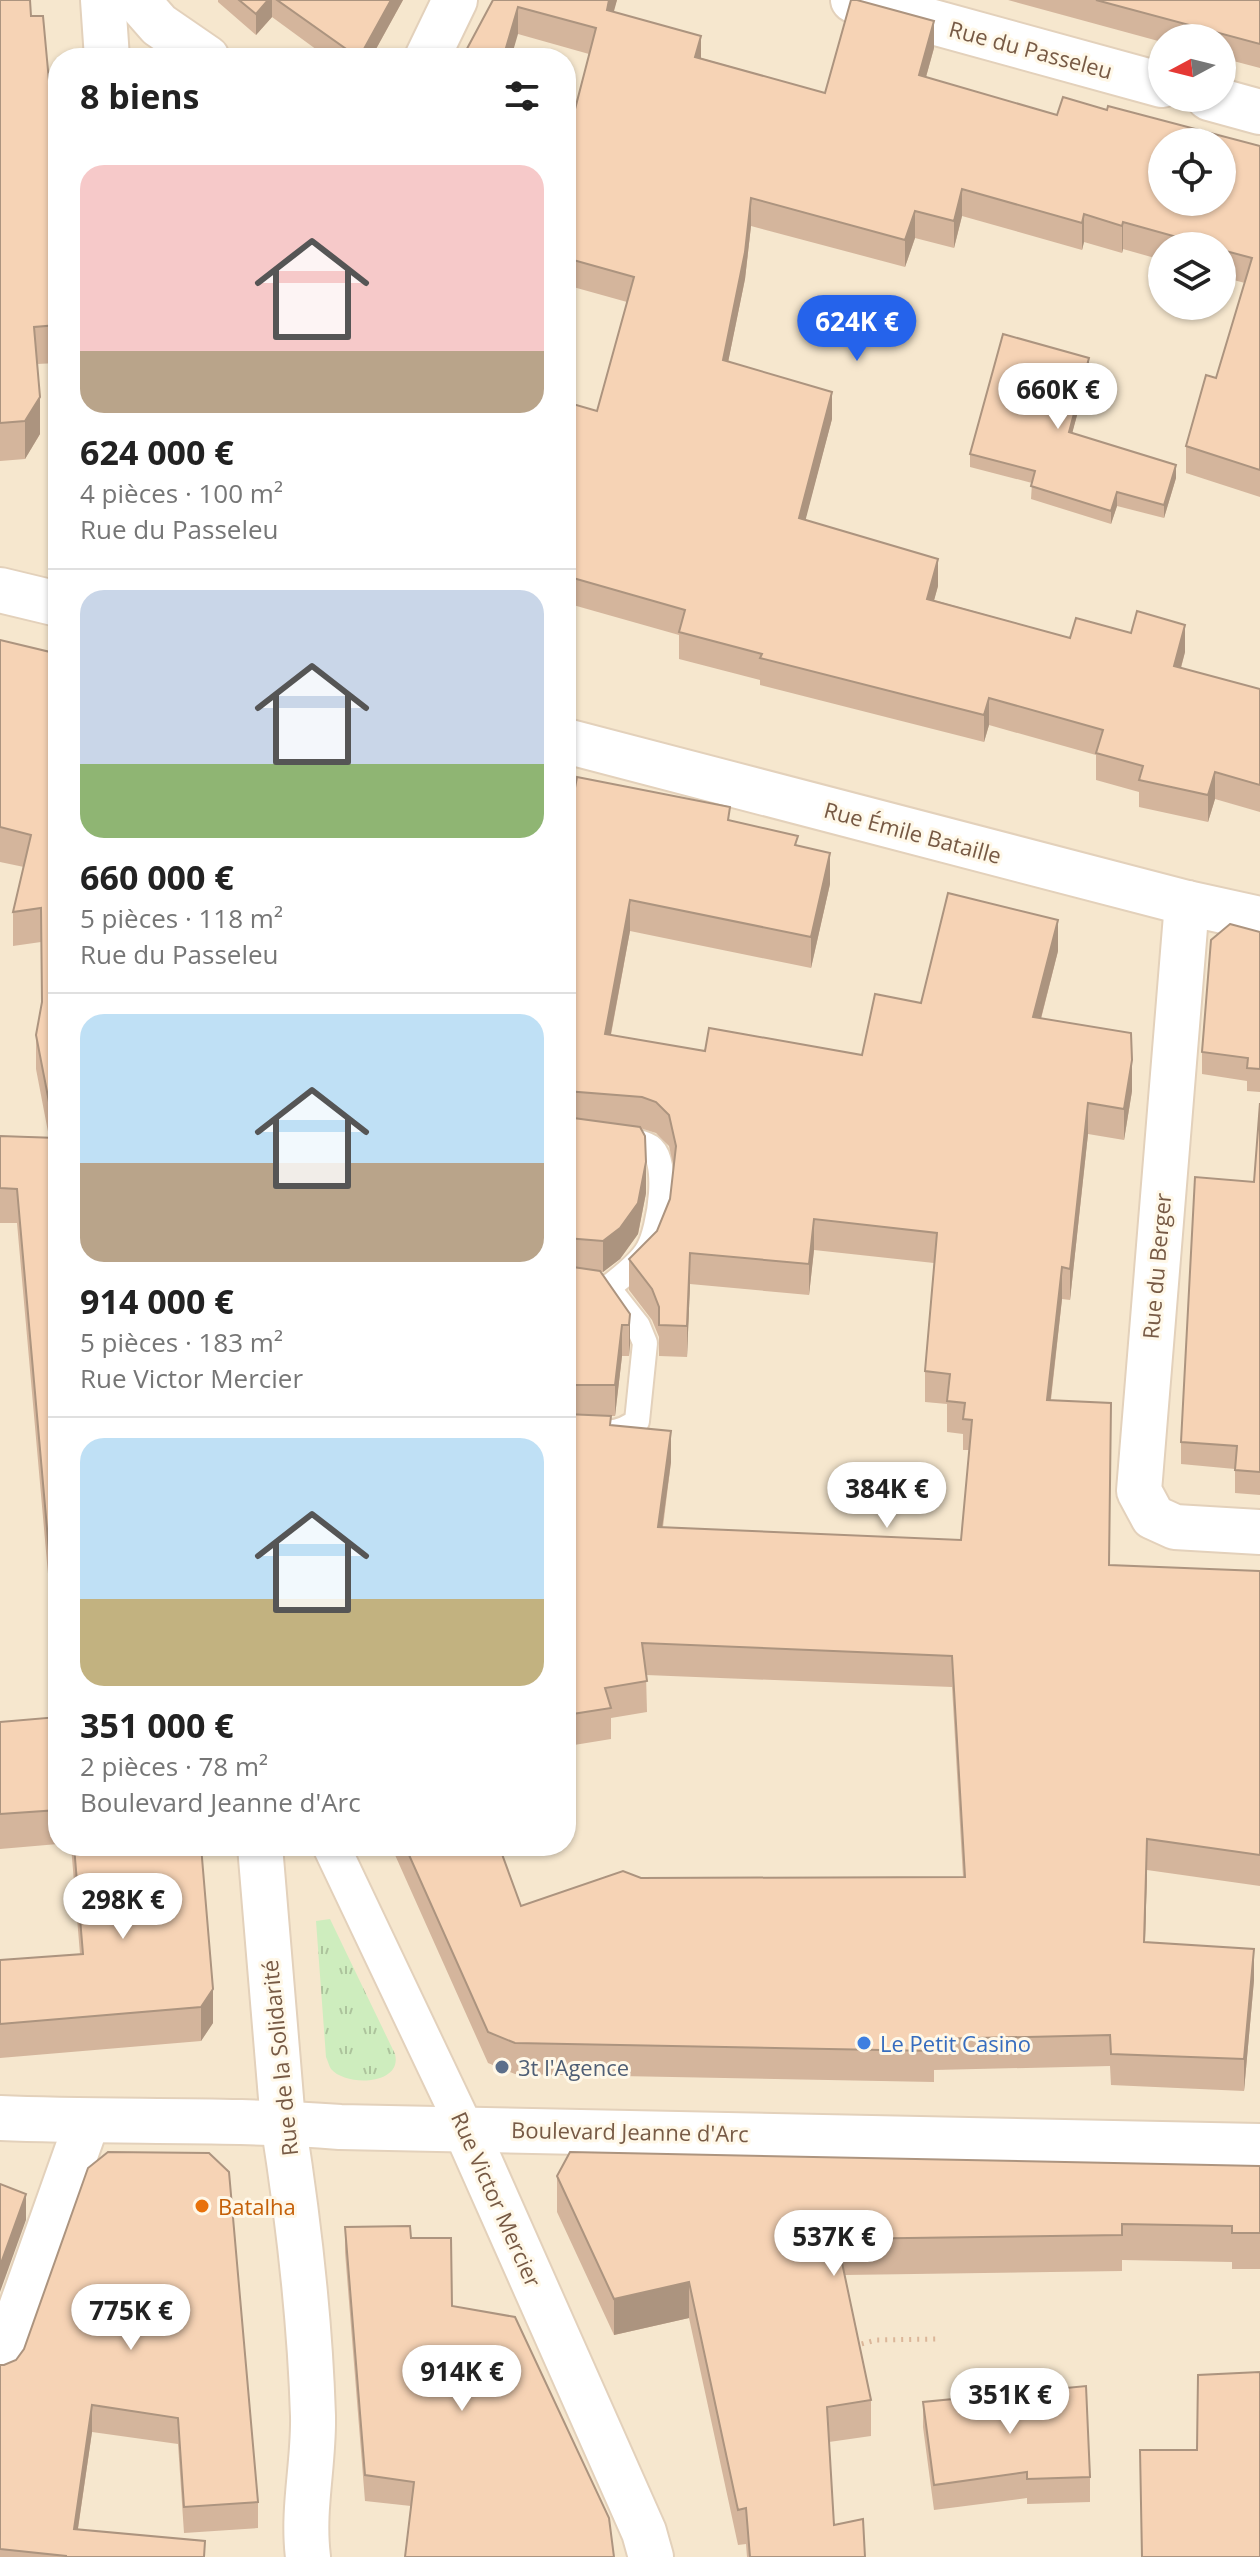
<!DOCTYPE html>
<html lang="fr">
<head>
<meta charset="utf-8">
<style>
  body { margin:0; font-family:"Open Sans",sans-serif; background:#f2f2f2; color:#222; height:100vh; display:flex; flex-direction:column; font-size:30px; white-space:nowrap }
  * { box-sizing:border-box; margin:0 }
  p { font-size:26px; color:#767676 }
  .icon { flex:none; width:44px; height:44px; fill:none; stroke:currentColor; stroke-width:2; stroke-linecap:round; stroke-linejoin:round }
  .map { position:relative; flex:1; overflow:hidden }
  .side { position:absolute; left:48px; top:48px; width:528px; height:1808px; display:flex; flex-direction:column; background:#fff; border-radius:32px; box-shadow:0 2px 6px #0004 }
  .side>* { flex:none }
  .needle { width:52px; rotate:263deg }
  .controls { position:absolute; left:1148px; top:24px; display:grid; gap:16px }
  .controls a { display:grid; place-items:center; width:88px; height:88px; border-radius:50%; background:#fff; box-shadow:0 2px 6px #0004; font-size:40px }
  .price { position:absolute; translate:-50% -68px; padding:0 18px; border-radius:28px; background:#fff; color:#222; font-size:26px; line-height:52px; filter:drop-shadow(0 2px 4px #0008) }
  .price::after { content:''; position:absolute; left:50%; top:48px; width:24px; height:18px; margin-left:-12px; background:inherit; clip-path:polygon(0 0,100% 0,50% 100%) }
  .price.on { background:#2563eb; color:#fff }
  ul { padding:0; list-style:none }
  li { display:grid; align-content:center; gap:16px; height:424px; padding:0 32px }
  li+li { border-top:2px solid #e0e0e0 }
  li span { display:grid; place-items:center; height:248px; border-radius:24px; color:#555 }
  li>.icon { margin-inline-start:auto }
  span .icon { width:144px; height:144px; fill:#fffc; stroke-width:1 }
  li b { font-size:34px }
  h2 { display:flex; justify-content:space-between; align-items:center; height:96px; padding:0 32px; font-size:34px }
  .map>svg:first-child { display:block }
</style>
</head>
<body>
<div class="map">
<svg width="1260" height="2557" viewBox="0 0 1260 2557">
  <defs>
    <pattern id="grass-tufts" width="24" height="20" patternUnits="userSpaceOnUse" patternTransform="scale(2)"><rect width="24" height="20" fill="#ceedbe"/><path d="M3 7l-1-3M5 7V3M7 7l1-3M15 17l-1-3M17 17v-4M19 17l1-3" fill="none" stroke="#acc39c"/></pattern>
  </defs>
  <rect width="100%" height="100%" fill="#fef4e0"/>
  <path fill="#f6e7ce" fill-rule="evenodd" d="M0,0h1260v2557h-1260zM1162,38h60v60h-60zM58,58h508v1788h-508zM1162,142h60v60h-60zM1162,246h60v60h-60z"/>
  <path fill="url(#grass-tufts)" d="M330,1919l65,135c8,31 -49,33 -64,15 -2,-3 -3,-8 -5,-12l-10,-136z"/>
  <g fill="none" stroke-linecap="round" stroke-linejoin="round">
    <g stroke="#e3d1bb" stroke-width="28">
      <g id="service">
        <path d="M566,1135c22,3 62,2 81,10 25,10 12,85 1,104 -8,15 -27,28 -40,39"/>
        <path d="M566,1284l42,4 30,38 7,17 -8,78c-21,18 -45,11 -71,9"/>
      </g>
    </g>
    <g stroke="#e3d1bb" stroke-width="40">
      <path id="pedestrian" d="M331,1846l134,282"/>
    </g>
    <g stroke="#e3d1bb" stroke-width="48">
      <g id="minor">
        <path d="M137,0l22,25 48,33"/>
        <path d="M853,0l309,85"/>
        <path d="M427,58l28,-58"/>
        <path d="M1209,98l51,14"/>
        <path d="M0,590l58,14"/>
        <path d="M566,741l621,162 73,16"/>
        <path d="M1187,903l-48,588 14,26 22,10 85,5"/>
        <path d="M283,2122c15,95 27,198 30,294 1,48 -11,93 -5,141"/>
        <path d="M465,2128l179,404 7,25"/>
        <path d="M0,2367l87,-245"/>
      </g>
    </g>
    <g stroke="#e3d1bb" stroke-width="48">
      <g id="tertiary">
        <path d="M103,0l4,58"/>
        <path d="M260,1846l23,276"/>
        <path d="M0,2118c113,5 227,0 340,9l920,19"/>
      </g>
    </g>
    <path stroke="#dbb699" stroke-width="5" stroke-dasharray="2 6" stroke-linecap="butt" d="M854,2346l22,-6 61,-1"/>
    <use href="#service" stroke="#fff" stroke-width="24"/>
    <use href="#pedestrian" stroke="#fff" stroke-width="36"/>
    <use href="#minor" stroke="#fff" stroke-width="44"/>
    <use href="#tertiary" stroke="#fff" stroke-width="44"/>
  </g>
  <g fill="#d4b59c" fill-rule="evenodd">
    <path d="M0,0l31,16 27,163v184l-21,1 3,70 -15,25 -25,2z"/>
    <path d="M218,0h185l-32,58h-43l-56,-41 -16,18 -38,-33z"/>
    <path d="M493,0h124l-4,12 88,46 124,35 109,-45 -8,29 131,38 50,-5 153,36v351l-74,-24v-27l30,-68 29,-95 -23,-6v-31h-60v14l-39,-11 -1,4 -38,-11 -2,8 -120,-34 -8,32 -39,-10 -10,29 -154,-41 -6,53 -17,83 104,57 -27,101 133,66 -4,14 136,38 115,14 -4,16 79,21v123l-45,-13 -7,23 -69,-15v-15l-43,-12v-25l-107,-30 -5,17 -224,-57v-5l-81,-21v-24l-113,-32v-201l31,9 30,-109 -61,-17v-141l23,-90 -71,-20z"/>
    <path d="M1008,0h252v68l-38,-10v-20h-60v4z"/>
    <path d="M1089,371l-17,62 104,45 -12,40 -47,-12 -6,18 -80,-25 1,-16 -62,-16v-13z"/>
    <path d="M0,640l58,23v1024l-41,-464h-17v-87l49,1 -13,-68v-34l6,-31 -1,-62 -28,4v-34l11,-45 -24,-5z"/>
    <path d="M730,821l68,25 32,38 -19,84 -181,-37 -19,104 94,16 157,4 59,-52 137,-52 -17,68 91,72 -8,49 -36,-6 -18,166 -8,-1 -11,101 59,165 150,6v315l-113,-16 -2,72 109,38 -10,111 -133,-6 -1,-19 -176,4v12l-419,-8 -27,-11 -97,-217h108l22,60 120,-28 322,-1 -11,-190 -306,-12 1,37 -36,6v21l-43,7v18h-2v-928zM640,1128l16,5 13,13 5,22 -4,31 -13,32 -28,28v31l23,30 7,17v19l28,1 3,-73 119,11 5,-45 120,13 -9,108v31l22,2v28l16,2v16h6l-8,90 -298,-13 8,-65 -60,-37 -1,-9h5l7,-60h7l1,-42 -29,-42h2l17,-13 18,-25 8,-41z"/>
    <path d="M1260,932v160l-13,-1v-10l-45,-7v-22z"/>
    <path d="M1260,1103v392l-25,-2v-24l-54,-5v-22l73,-260z"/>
    <path d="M58,1717v127l-58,5v-127z"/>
    <path d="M71,1846h95l47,177 -12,18 -201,17v-98l80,-6z"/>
    <path d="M1260,2166v103h-28v-7l-110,-2v11l-277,4 26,125v36l-42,6 5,83 31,32h-118l-1,-13 -8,1 -49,-227 -75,17 -57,-123v-36z"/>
    <path d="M88,2168l170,334v26l-74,5 -6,-89 -86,-12 -14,97 127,28h-205v-192h4l12,-5 8,-11z"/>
    <path d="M345,2227l66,11h40l-40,268 -46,-5 -20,-249z"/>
    <path d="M923,2402l167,75v25l-63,2v-6l-93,12 -11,-83z"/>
  </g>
  <g fill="#ac947f">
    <path d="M268,0h4v17l-16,18v-21z"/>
    <path d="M391,0h12l-32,58h-12z"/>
    <path d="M609,0h8l-10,37v-27z"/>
    <path d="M518,7v27l-7,24h-8z"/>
    <path d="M934,21v27l-15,54v-27z"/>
    <path d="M701,36v27l-6,-6z"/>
    <path d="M962,189v27l-8,32v-27z"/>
    <path d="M751,198v28l-6,53 -22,108v-27z"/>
    <path d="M915,211v27l-10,29v-27z"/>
    <path d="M1084,214v28l-2,8v-27z"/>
    <path d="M1123,222v27l-1,4v-27z"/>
    <path d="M1089,358v13l-20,74v-13z"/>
    <path d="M832,392v27l-33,126v-27z"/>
    <path d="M40,397v37l-15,25v-38z"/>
    <path d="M1176,465v13l-12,40v-13z"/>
    <path d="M1117,492v14l-6,18v-13z"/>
    <path d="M938,559v27l-11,40v-27z"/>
    <path d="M1185,625v27l-11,41v-27z"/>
    <path d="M989,698v27l-5,17v-27z"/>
    <path d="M1215,772v27l-7,23v-27z"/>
    <path d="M830,853v31l-19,84v-31z"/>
    <path d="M630,900v31l-25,134v-31z"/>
    <path d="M1058,920v31l-25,98v-32z"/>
    <path d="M1132,1060v31l-8,49v-31z"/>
    <path d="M1088,1103v31l-18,166v-31z"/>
    <path d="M646,1162v31l-8,41 -18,25 -17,13v-31z"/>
    <path d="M814,1219v31l-5,45v-31z"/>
    <path d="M690,1253v31l-3,73v-31z"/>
    <path d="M1062,1267v32l-15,132v-31z"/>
    <path d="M630,1314v31l-1,11v-31z"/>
    <path d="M622,1325v31l-7,60v-31z"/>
    <path d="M671,1431v31l-13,96v-31z"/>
    <path d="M1147,1839v31l-3,103v-31z"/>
    <path d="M1254,1949v31l-10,111v-32z"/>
    <path d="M213,1989v34l-12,18v-34z"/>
    <path d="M26,2194v26l-26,72v-26z"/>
    <path d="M689,2282v36l-75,17v-36z"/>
    <path d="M92,2405v27l-18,123v-26z"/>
  </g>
  <g fill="#f6d3b5" stroke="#ac947f" stroke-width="2" fill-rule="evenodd">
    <path d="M0,0h30l1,16h12l15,163v146l-24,2 6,70 -15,24 -25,2z"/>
    <path d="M239,0h29l-12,14z"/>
    <path d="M277,0h114l-32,58z"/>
    <path d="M493,0h116l-2,10 94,26 -6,21 130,36 26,-93h6l77,21 -15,54 138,40 6,-18 44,13 1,-4 152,40v324l-74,-24 20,-71 10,3 36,-120 -30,-8v-4h-13l-86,-24 -1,4 -38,-12 -2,9 -120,-34 -8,32 -39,-10 -10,29 -154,-42 -6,54 -22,108 109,32 -33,126 139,41 -11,40 143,39 6,-20 55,15 6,-22 48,14 -11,41 86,23v96l-45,-13 -7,23 -69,-15 4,-14 -47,-13 7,-23 -114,-32 -5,17 -224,-57 2,-4 -83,-22 6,-22 -119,-34v-174l31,9 37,-134 -68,-19v-114l30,-116 -78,-21 -15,51h-41zM1162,142h60v60h-60z"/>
    <path d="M1096,0h164v44z"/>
    <path d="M1003,334l86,24 -20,74 107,33 -12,40 -47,-13 -6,19 -80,-25 4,-15 -65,-17z"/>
    <path d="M0,640l50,12 8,11v990l-41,-464 -17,-1v-52l56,2 -20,-103 6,-33 -1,-94 -28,4 18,-77 -31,-8z"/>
    <path d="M577,777l153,30 -2,13 70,16 -3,9 35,8 -19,84 -181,-37 -25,134 100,17 4,-23 153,27 13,-61 46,9 27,-110 110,27 -25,97 98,16 1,27 -8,49 -36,-6 -18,166 -8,-2 -15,133 64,3 -2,162 151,6v284l-113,-16 -3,103 110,7 -10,110 -133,-5 -1,-19 -176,4v12l-419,-8 -27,-11 -83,-186h94l22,60 102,-35 18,7 324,-1 -13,-221 -310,-13 5,38 -42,7 6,20 -45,7v-301l45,2 -1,9 61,6 -13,96 303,13 11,-120 -9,-1 2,-16 -18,-2 3,-27 -25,-3 12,-138 -123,-14 -5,45 -119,-11 -3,73 -28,-1v-18l-7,-18 -23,-30 28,-28 13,-32 6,-53 -7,-31 -13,-13 -14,-5 -76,-6v-255z"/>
    <path d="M1230,924l30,8v137l-13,-1 1,-10 -46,-6 9,-112z"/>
    <path d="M1260,1103v369l-25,-2 2,-24 -56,-4 14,-265 59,5z"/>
    <path d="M566,1117l74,10 5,9 1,26 -8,41 -18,25 -17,13 -37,-3z"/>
    <path d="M566,1266l34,5 30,43 -1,11h-7l-7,60h-49z"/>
    <path d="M58,1717v93l-58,4v-92z"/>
    <path d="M74,1846h92v2l35,-2 12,143 -12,18 -201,17v-64l83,-6z"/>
    <path d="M108,2152l101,1 20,19 29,330 -74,5 -6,-89 -86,-13 -18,124 131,12 -1,16h-138v-1l-66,-7v-184h4l12,-5 8,-11 64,-181z"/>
    <path d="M570,2152l690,14v67h-28v-7l-110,-2v11l-285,4 34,161 -44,7 7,118 29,-6 2,38h-115l-4,-49 -8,2 -49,-228 -75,17 -57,-123z"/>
    <path d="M0,2184l26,10 -26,72z"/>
    <path d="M410,2226l1,12h40l1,68 63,11 94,201 5,39h-209l9,-75 -49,-7 -20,-248z"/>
    <path d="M1260,2372v185h-118l-2,-107h57l1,-75z"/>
    <path d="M1086,2386l4,91 -63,2v-7l-93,13 -11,-83z"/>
  </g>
  <circle fill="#3f7fe0" stroke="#fff8e8" stroke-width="3" cx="864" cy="2043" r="8"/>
  <circle fill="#5c6f8a" stroke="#fff8e8" stroke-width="3" cx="502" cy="2067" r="8"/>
  <circle fill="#e8710a" stroke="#fff8e8" stroke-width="3" cx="202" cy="2206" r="8"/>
  <g text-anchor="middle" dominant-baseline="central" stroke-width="6" stroke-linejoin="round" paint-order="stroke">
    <g font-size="22" fill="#775a45" stroke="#fff8e8">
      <text transform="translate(1031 49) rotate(15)">Rue du Passeleu</text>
      <text transform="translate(913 832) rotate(15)">Rue Émile Bataille</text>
      <text transform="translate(1156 1266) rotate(-85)">Rue du Berger</text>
      <text transform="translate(279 2058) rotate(-96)">Rue de la Solidarité</text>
      <text transform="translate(630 2131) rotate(1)">Boulevard Jeanne d'Arc</text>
      <text transform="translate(497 2199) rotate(66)">Rue Victor Mercier</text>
    </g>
    <g font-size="22" fill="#366cbe" stroke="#fff8e8" text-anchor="start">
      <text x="880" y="2043">Le Petit Casino</text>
    </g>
    <g font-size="22" fill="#4e5e75" stroke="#fff8e8" text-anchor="start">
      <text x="518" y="2067">3t l'Agence</text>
    </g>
    <g font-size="22" fill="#c56008" stroke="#fff8e8" text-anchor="start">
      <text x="218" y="2206">Batalha</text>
    </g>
  </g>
</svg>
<div class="controls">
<a><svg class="needle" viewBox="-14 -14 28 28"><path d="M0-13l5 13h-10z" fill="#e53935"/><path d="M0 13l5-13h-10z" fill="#767676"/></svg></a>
<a><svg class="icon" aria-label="locate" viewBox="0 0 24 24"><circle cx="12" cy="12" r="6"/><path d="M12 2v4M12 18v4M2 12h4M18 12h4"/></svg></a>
<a><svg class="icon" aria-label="layers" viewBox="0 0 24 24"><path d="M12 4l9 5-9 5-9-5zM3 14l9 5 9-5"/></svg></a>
</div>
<b class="price on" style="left:857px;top:363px">624K €</b>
<b class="price" style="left:1058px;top:431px">660K €</b>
<b class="price" style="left:887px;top:1530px">384K €</b>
<b class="price" style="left:123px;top:1941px">298K €</b>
<b class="price" style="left:834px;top:2278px">537K €</b>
<b class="price" style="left:131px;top:2352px">775K €</b>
<b class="price" style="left:462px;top:2413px">914K €</b>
<b class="price" style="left:1010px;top:2436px">351K €</b>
<section class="side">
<h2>8 biens<svg class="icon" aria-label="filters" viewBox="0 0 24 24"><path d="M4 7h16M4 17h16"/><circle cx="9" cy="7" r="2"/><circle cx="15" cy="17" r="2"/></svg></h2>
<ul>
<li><span style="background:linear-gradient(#f6c9c9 75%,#b9a48a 0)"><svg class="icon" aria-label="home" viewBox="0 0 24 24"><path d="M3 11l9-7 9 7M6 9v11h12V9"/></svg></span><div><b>624 000 €</b><p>4 pièces · 100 m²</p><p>Rue du Passeleu</p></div></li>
<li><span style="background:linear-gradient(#c9d6e8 70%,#8fb573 0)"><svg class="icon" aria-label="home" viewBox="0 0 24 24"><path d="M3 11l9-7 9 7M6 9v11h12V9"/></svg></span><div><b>660 000 €</b><p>5 pièces · 118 m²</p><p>Rue du Passeleu</p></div></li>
<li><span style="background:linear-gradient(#bfe0f5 60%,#b9a48a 0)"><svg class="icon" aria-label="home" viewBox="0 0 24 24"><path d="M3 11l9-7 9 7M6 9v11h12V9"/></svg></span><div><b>914 000 €</b><p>5 pièces · 183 m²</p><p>Rue Victor Mercier</p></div></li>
<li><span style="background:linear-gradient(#bfe0f5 65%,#c2b280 0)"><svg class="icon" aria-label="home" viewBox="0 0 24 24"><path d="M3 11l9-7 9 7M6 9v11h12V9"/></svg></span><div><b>351 000 €</b><p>2 pièces · 78 m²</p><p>Boulevard Jeanne d'Arc</p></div></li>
</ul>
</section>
</div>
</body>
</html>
